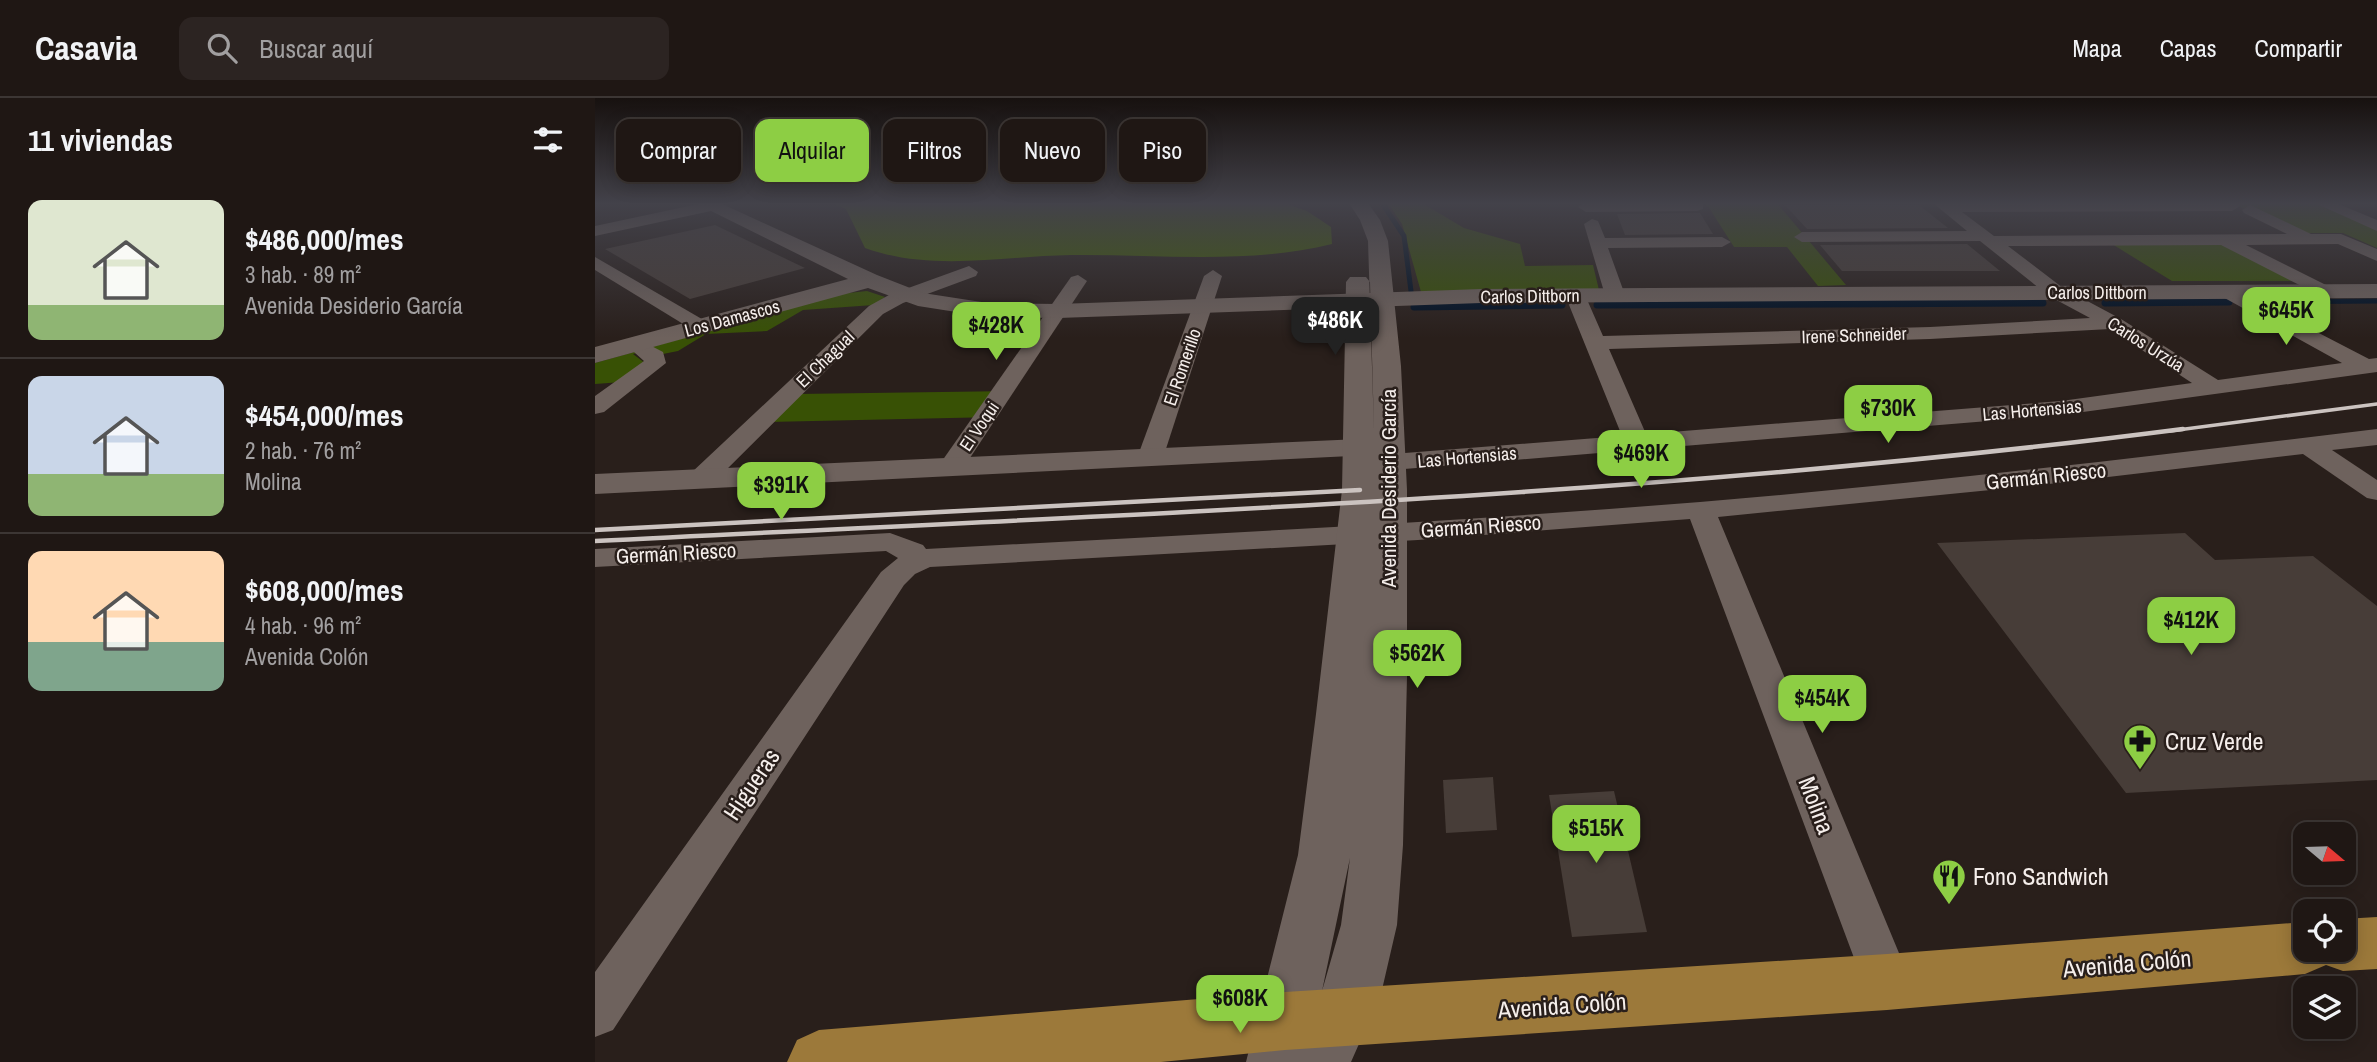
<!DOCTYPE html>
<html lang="es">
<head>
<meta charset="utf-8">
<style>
  body { margin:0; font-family:"Archivo Narrow",sans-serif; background:#2c2422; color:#f1f3f6; height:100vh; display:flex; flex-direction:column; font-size:26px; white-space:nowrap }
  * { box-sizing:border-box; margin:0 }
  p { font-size:23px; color:#a19fa0 }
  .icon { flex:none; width:38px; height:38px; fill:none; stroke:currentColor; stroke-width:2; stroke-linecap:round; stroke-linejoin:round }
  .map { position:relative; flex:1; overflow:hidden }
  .side { display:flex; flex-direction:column; background:#1f1714; width:595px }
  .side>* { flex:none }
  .banner { position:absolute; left:21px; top:21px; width:665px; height:63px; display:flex; gap:14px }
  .needle { width:46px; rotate:109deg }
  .buttons { position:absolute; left:1698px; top:724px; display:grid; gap:14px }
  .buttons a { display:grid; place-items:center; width:63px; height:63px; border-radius:14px; background:#1f1714; box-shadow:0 4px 18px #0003,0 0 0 2px #3c3634; font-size:35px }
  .price { position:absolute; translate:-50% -60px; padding:0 16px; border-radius:14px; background:#8dce44; color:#111; font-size:23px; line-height:46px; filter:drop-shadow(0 2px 4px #0008) }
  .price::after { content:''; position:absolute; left:50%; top:42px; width:21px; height:16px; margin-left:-10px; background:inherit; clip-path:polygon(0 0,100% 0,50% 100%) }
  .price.current { background:#222; color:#fff }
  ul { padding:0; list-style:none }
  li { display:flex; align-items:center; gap:21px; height:175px; padding:0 28px }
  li+li { border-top:2px solid #3c3634 }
  li span { display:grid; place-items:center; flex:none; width:196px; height:140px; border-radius:14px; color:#555 }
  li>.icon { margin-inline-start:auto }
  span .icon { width:84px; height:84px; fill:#fffc; stroke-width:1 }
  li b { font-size:30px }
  h2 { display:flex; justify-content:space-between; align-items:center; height:84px; padding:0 28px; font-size:30px }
  .pill { padding:0 24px; border-radius:14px; background:#1f1714; box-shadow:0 4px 18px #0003,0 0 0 2px #3c3634; font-size:24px; line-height:63px }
  .pill.current { background:#8dce44; color:#111 }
  header { display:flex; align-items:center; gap:42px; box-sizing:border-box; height:98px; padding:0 35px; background:#1f1714; border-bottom:2px solid #3c3634 }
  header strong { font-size:33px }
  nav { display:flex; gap:38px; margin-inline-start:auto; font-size:24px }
  .search { width:490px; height:63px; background:#2c2422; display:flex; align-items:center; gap:18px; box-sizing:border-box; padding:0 24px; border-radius:14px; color:#a19fa0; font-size:26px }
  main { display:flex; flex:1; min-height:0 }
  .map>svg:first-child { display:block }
</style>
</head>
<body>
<header>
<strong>Casavia</strong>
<div class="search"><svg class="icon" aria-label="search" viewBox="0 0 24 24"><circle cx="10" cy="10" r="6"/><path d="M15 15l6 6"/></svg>Buscar aquí</div>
<nav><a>Mapa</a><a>Capas</a><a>Compartir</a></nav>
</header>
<main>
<section class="side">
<h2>11 viviendas<svg class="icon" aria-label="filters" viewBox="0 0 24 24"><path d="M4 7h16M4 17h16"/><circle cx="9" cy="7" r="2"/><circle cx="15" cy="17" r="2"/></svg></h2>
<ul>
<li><span style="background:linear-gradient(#dfe7d0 75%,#8fb573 0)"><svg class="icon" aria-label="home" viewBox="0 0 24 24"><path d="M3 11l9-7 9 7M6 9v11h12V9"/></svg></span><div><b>$486,000/mes</b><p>3 hab. · 89 m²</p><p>Avenida Desiderio García</p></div></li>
<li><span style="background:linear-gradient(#c9d6e8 70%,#8fb573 0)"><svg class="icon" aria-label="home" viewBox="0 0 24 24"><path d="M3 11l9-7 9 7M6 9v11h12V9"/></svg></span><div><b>$454,000/mes</b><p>2 hab. · 76 m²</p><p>Molina</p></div></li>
<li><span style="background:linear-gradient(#ffd9b3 65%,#7fa58c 0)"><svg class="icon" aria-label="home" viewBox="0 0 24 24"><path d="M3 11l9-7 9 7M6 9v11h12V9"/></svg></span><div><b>$608,000/mes</b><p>4 hab. · 96 m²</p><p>Avenida Colón</p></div></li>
</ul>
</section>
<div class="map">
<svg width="1782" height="964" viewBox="0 0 1782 964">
  <rect width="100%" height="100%" fill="#291f1b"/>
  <g fill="#385105">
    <path d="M793,105h34l42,25 56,16 5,22 68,-1 6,25 -178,2 -19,-68z"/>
    <path d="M1111,105h71l69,82 -28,1 -31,-39h-53z"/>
    <path d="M1637,105h91l54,23v22l-34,-15h-48z"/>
    <path d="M1628,145l70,38h-121l-60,-37z"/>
    <path d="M272,193l18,6 -11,8 -71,5 -36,21 -61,3 -28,17 -20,4 -8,-5 -17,4 12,9 -23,19 -27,2v-21l244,-69z"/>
    <path d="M418,293l-17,26 -228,5 29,-28z"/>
  </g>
  <path fill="#416000" d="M237,105h452l23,8 24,16 1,17c-85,21 -174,10 -261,11 -69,1 -139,17 -206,-7l-19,-39z"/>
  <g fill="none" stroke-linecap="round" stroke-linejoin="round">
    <g stroke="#001023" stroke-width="5">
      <path d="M787,105l22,33 7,55"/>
      <path d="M1666,204l116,-1"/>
      <path d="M1510,205l124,-1"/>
      <path d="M1285,206l163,-1"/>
    </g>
    <g stroke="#001023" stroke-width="7">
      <path d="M1510,205l124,-1"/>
      <path d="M1002,207l446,-2"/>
      <path d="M819,209l148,-2"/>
    </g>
  </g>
  <g fill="#473d38">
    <path d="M1190,107h134l29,23 -141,1z"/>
    <path d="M1105,115l13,21 -88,1 -8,-21z"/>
    <path d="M120,127l90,43 -115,31 -85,-50z"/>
    <path d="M1372,146l33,27h-158l-22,-26z"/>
    <path d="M1590,435l30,27 98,-4 64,50v174l-251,13 -189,-250z"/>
    <path d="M898,679l4,53 -51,3 -3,-53z"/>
    <path d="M1019,693l33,141 -75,5 -23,-142z"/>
  </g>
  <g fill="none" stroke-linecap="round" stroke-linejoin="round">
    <g fill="#6e625d" fill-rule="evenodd">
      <path d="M108,105h14l2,3 -8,5 -116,25v-10z"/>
      <path d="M1108,105v6l-6,2 -111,1 -8,-5 5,-4z"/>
      <path d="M1338,105h305l2,3 -8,5 -270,1 32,24 293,-2 -43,-21 -2,-3 8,-5 61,29h30l36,15v12l-39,-17 -92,1 84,42 3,4 -3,4 -7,2 -102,-52 -213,1 55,42 58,31 97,61 124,-17 -121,-67 -3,-4 3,-4 7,-2 141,73 8,-1v14l-316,43 -669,55 -9,-2 -4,-6 4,-6 9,-2 230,-18 -57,-141 10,-6 10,6 18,41 327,-9 160,-9 -41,-22 -69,-55 -178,1 -8,-5 8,-5 165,-1zM1515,231l82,54 -131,18 -415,33 -37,-85 321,-10z"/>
      <path d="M1720,105h21l41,17v11z"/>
      <path d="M997,121l6,2 7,17 117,-1 9,5 -9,5 -114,1 17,47 -10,6 -10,-6 -21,-71z"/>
      <path d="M0,159l112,65 3,4 -3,4h-14l-98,-60z"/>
      <path d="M374,168l9,6 -2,4 -73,27 -20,11 -172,171h-20l-4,-6 4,-6 178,-167 20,-11z"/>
      <path d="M618,172l9,6 -59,182 -4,6h-18l-4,-6 67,-182z"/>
      <path d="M483,177l9,6 -127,192h-18l-4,-6 4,-6 129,-184z"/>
      <path d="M41,240l27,14 3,11 -62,49 -9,2v-18l49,-35 -19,-17z"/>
      <path d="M1782,331v16l-45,5 45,30v20l-10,-2 -64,-44 -272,32 -313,31 193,465 -7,16 -17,7 -17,-7 -7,-16 -173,-463 -272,21 -488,27 -15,7 -11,11 -291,445 -18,7v-65l286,-400 17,-14 -12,-7 -291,16v-18l295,-16 33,12 3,4c258,-14 516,-26 774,-47 226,-19 452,-46 677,-73z"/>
    </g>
    <g fill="#6e625d" fill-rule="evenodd">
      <path d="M100,105h25l157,72 46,18 65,10 70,1 423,-15 896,-5v14l-896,5 -423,15 -70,-1 -70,-11 -50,-18 -273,75v-16l253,-68z"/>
      <path d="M765,341l11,2 5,7 -5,7 -776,39v-20z"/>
    </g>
    <path fill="#6e625d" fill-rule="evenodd" d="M754,105h19l12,17 8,21 13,125 6,124v187l-4,168 -6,80 -16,69 -30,68h-105l52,-207 18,-141 26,-224 4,-208 4,-5h16l4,5 4,148 -6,-189 -8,-21zM755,760l-9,67 -19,66z"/>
    <path fill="#9c793a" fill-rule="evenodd" d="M1782,819v52l-34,2 -17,-6 -21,9 -418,36 -602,40 -124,12h-374l10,-22 22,-10 466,-38 602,-38 418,-32v28h38v-31z"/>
    <path stroke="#cbc3c0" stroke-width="3.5" d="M1575,333l207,-27"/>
    <g stroke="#cbc3c0" stroke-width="4.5">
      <path d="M0,432l765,-40"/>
      <path d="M0,443c529,-27 1062,-44 1588,-112"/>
    </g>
  </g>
  <linearGradient id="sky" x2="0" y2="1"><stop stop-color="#17110f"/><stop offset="0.44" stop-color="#43424a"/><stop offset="1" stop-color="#43424a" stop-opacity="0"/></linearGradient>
  <rect width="1782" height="240" fill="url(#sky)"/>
  <defs>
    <g id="pharmacy-pin" transform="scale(1.75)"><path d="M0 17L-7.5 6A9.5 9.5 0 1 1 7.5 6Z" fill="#8dce44" stroke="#291f1b"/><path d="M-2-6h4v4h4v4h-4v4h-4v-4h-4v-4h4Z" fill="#111"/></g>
    <g id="restaurant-pin" transform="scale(1.75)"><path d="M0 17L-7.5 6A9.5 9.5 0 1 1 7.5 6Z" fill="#8dce44" stroke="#291f1b"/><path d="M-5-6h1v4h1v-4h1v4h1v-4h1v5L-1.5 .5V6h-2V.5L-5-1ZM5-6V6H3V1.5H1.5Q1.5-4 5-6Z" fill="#111"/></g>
  </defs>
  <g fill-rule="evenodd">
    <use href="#pharmacy-pin" x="1545" y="643"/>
    <use href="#restaurant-pin" x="1354" y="778"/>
  </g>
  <g text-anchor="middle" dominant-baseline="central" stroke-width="5" stroke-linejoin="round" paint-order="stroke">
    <g font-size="18" fill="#f5eeeb" stroke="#291f1b">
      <text x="1502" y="194">Carlos Dittborn</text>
      <text transform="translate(935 198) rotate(-1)">Carlos Dittborn</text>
      <text transform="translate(137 220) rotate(-15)">Los Damascos</text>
      <text transform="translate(1259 237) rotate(-2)">Irene Schneider</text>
      <text transform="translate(1551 246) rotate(32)">Carlos Urzúa</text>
      <text transform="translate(230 261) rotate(-44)">El Chagual</text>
      <text transform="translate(587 269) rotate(-71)">El Romerillo</text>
      <text transform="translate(1437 312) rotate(-5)">Las Hortensias</text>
      <text transform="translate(384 328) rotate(-56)">El Voqui</text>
      <text transform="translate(872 359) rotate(-5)">Las Hortensias</text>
    </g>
    <g font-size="21" fill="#f5eeeb" stroke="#291f1b">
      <text transform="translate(1451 378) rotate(-6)">Germán Riesco</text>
      <text transform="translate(793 390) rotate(-90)">Avenida Desiderio García</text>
      <text transform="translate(886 428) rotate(-4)">Germán Riesco</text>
      <text transform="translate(81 455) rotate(-3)">Germán Riesco</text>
    </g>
    <g font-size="24" fill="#f5eeeb" stroke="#291f1b" text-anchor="start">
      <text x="1570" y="643">Cruz Verde</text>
      <text x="1378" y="778">Fono Sandwich</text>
    </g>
    <g font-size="24" fill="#f5eeeb" stroke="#291f1b">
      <text transform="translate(156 686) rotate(-56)">Higueras</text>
      <text transform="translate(1222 707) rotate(69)">Molina</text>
      <text transform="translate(1532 865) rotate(-5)">Avenida Colón</text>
      <text transform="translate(967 907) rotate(-4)">Avenida Colón</text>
    </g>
  </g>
</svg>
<div class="buttons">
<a><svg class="needle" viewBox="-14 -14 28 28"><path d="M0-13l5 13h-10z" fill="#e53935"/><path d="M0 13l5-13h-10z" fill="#a19fa0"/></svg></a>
<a><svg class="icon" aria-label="locate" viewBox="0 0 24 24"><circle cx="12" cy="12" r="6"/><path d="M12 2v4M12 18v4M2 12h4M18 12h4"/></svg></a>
<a><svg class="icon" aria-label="layers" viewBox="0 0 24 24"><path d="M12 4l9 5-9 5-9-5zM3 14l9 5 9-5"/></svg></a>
</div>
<b class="price" style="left:1691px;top:249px">$645K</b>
<b class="price current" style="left:740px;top:259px">$486K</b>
<b class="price" style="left:401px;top:264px">$428K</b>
<b class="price" style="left:1293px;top:347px">$730K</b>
<b class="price" style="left:1046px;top:392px">$469K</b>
<b class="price" style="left:186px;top:424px">$391K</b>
<b class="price" style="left:1596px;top:559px">$412K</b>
<b class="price" style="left:822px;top:592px">$562K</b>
<b class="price" style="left:1227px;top:637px">$454K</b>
<b class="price" style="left:1001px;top:767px">$515K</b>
<b class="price" style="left:645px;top:937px">$608K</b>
<div class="banner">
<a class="pill">Comprar</a>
<a class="pill current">Alquilar</a>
<a class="pill">Filtros</a>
<a class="pill">Nuevo</a>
<a class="pill">Piso</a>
</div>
</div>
</main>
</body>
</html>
